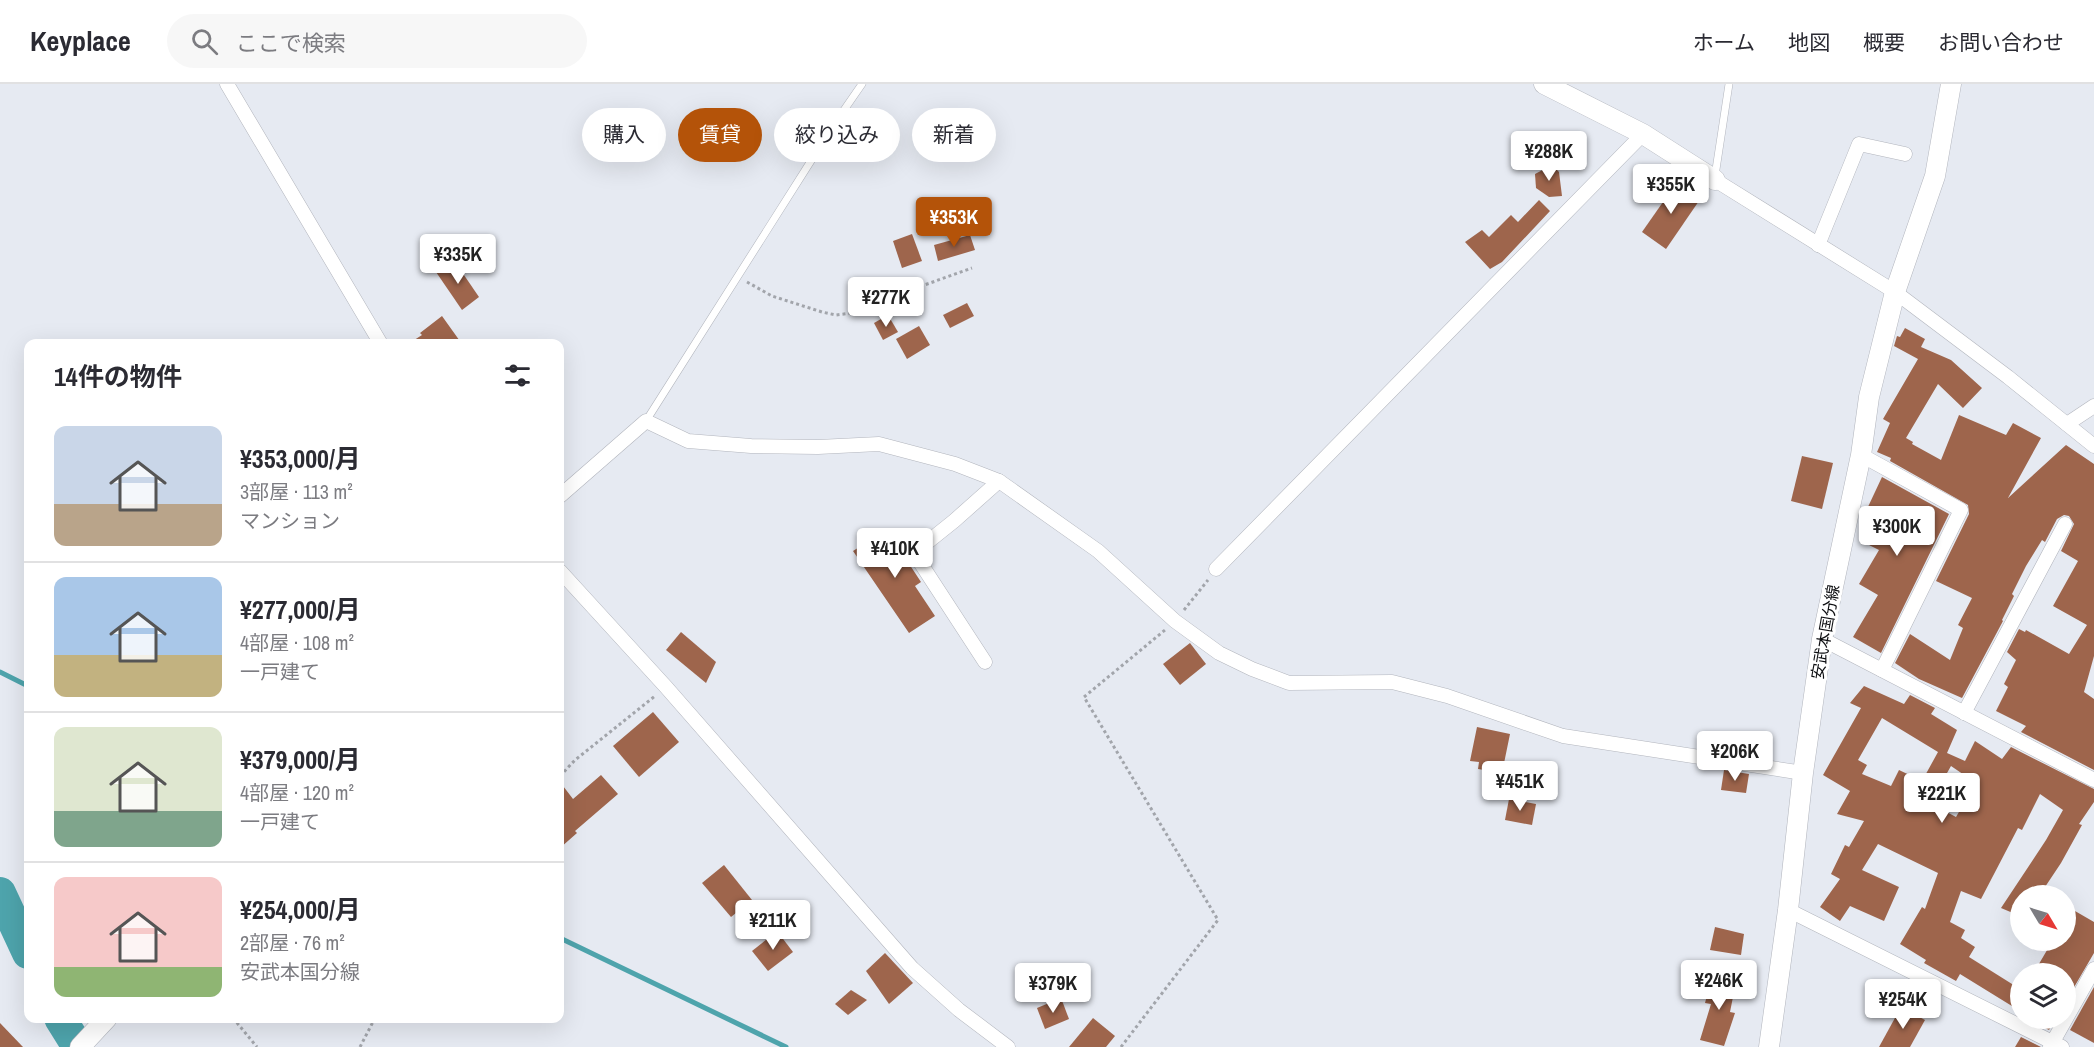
<!DOCTYPE html>
<html lang="ja">
<head>
<meta charset="utf-8">
<style>
  body { margin:0; font-family:"Archivo Narrow","Noto Sans JP",sans-serif; background:#f7f7f7; color:#2b2b33; height:100vh; display:flex; flex-direction:column; font-size:22px; white-space:nowrap }
  * { box-sizing:border-box; margin:0 }
  p { font-size:20px; color:#7c7c81 }
  .icon { flex:none; width:33px; height:33px; fill:none; stroke:currentColor; stroke-width:2; stroke-linecap:round; stroke-linejoin:round }
  .map { position:relative; flex:1; overflow:hidden }
  .drawer { position:absolute; left:24px; top:255px; width:540px; height:684px; display:flex; flex-direction:column; background:#fff; border-radius:12px; box-shadow:0 6px 24px #0002 }
  .drawer>* { flex:none }
  .banner { position:absolute; left:582px; top:24px; width:570px; height:54px; display:flex; gap:12px }
  .needle { width:39px; rotate:128deg }
  .fabs { position:absolute; left:2010px; top:801px; display:grid; gap:12px }
  .fabs a { display:grid; place-items:center; width:66px; height:66px; border-radius:50%; background:#fff; box-shadow:0 6px 24px #0002; font-size:30px }
  .price { position:absolute; translate:-50% -51px; padding:0 14px; border-radius:6px; background:#fff; color:#222; font-size:20px; line-height:39px; filter:drop-shadow(0 2px 3px #0008) }
  .price::after { content:''; position:absolute; left:50%; top:36px; width:18px; height:14px; margin-left:-9px; background:inherit; clip-path:polygon(0 0,100% 0,50% 100%) }
  .price.on { background:#b45309; color:#fff }
  ul { padding:0; list-style:none }
  li { display:flex; align-items:center; gap:18px; height:150px; padding:0 30px }
  li+li { border-top:2px solid #e1e1e2 }
  li span { display:grid; place-items:center; flex:none; width:168px; height:120px; border-radius:12px; color:#555 }
  li>.icon { margin-inline-start:auto }
  span .icon { width:72px; height:72px; fill:#fffc; stroke-width:1 }
  li b { font-size:26px }
  h2 { display:flex; justify-content:space-between; align-items:center; height:72px; padding:0 30px; font-size:26px }
  .tag { padding:0 21px; border-radius:27px; background:#fff; box-shadow:0 6px 24px #0002; font-size:21px; line-height:54px }
  .tag.on { background:#b45309; color:#fff }
  header { display:flex; align-items:center; gap:36px; box-sizing:border-box; height:84px; padding:0 30px; background:#fff; border-bottom:2px solid #e1e1e2 }
  header strong { font-size:28px }
  nav { display:flex; gap:33px; margin-inline-start:auto; font-size:21px }
  .search { width:420px; height:54px; background:#f7f7f7; display:flex; align-items:center; gap:15px; box-sizing:border-box; padding:0 21px; border-radius:33px; color:#7c7c81; font-size:22px }
  .map>svg:first-child { display:block }
</style>
</head>
<body>
<header>
<strong>Keyplace</strong>
<div class="search"><svg class="icon" aria-label="search" viewBox="0 0 24 24"><circle cx="10" cy="10" r="6"/><path d="M15 15l6 6"/></svg>ここで検索</div>
<nav><a>ホーム</a><a>地図</a><a>概要</a><a>お問い合わせ</a></nav>
</header>
<div class="map">
<svg width="2094" height="963" viewBox="0 0 2094 963">
  <rect width="100%" height="100%" fill="#e6eaf2"/>
  <g fill="none" stroke-linecap="round" stroke-linejoin="round">
    <g stroke="#4ea4ac" stroke-width="5">
      <path d="M0,588l28,14"/>
      <path d="M560,854l226,109"/>
    </g>
    <g stroke="#4ea4ac" stroke-width="32">
      <path d="M0,809l28,60"/>
      <path d="M60,934l18,29"/>
    </g>
  </g>
  <g fill="#9e654c" fill-rule="evenodd">
    <path d="M1552,81l7,7 3,24 -13,1 -13,-9 -1,-14z"/>
    <path d="M1677,98l24,16 -35,51 -24,-17z"/>
    <path d="M1539,116l11,11 -48,51 -12,7 -25,-27 17,-12 7,7 22,-22 7,7z"/>
    <path d="M912,150l10,27 -20,7 -9,-27z"/>
    <path d="M970,151l5,15 -37,11 -4,-16z"/>
    <path d="M453,175l26,38 -17,13 -26,-38z"/>
    <path d="M967,219l7,13 -24,12 -7,-13z"/>
    <path d="M888,231l10,17 -15,8 -9,-17z"/>
    <path d="M442,232l20,28h-54l14,-9 -2,-2z"/>
    <path d="M919,242l11,19 -23,14 -11,-20z"/>
    <path d="M1905,244l20,11 -4,8 30,13 31,28 -19,20 -25,-24 -32,54 7,4 -1,2 29,16 18,-45 47,20 7,-12 28,15 -33,60 58,-53 28,19v192l-10,36 10,7v71l-73,-38 5,-6 -30,-15 12,-24 -4,-3 12,-24 -9,-8 12,-23 6,3 1,-2 43,24 18,-29 -34,-19 25,-45 -17,-10 13,-27 -5,-8 -5,-1 -7,4 -12,23 -3,-2 -16,26 -14,28 2,2 -12,24 1,1 -41,77 -43,-19 -24,-16 15,-29 40,26 13,-32 -5,-3 14,-27 -36,-17 33,-67 -1,-9 -78,-44 1,-3 -14,-6 13,-29 -7,-4 35,-60 -24,-13 3,-10 3,1z"/>
    <path d="M1802,372l31,7 -11,46 -31,-8z"/>
    <path d="M1882,393l67,37 -68,139 -28,-16 25,-42 -19,-11 20,-34 -10,-5 16,-27 -18,-9z"/>
    <path d="M889,444l10,15 -3,1 25,38 -6,4 20,30 -26,17 -56,-82z"/>
    <path d="M681,548l35,30 -10,21 -40,-33z"/>
    <path d="M1190,559l16,21 -26,21 -17,-21z"/>
    <path d="M1864,602l40,18 6,-9 25,13 -4,6 26,16 -10,23 18,8 10,-20 27,18 9,-12 83,42v13l-15,22 3,1 -21,38 -22,33h-19v20l-19,-8 45,-68 17,-30 -23,-16 -18,36 -4,-2 -37,71 -20,-8 -11,31 15,8 -4,8 14,9 -6,10 51,32v22l-60,-37 -4,7 -32,-18 2,-3 -26,-16 22,-37 3,2 13,-36 -60,-29 -16,26 37,17 -15,34 -34,-15 -10,15 -20,-14 20,-28 -9,-5 14,-29 4,2 15,-26 -27,-7 13,-23 -27,-16 38,-67 -11,-5zM1882,634l56,34 -16,29 -23,-11 -8,16 -29,-12 5,-9 -9,-5zM1951,682l25,17 -20,34 -26,-14z"/>
    <path d="M653,628l26,30 -40,35 -26,-31z"/>
    <path d="M1477,643l33,7 -8,39 -24,-4 1,-7 -9,-1z"/>
    <path d="M1724,686l25,4 -3,19 -25,-3z"/>
    <path d="M601,691l17,19 -43,37 2,2 -17,15v-66l13,17z"/>
    <path d="M1509,715l27,5 -4,21 -27,-5z"/>
    <path d="M724,781l28,35 -21,17 -29,-34z"/>
    <path d="M2075,827l19,11v31l-28,48v-27h-33l20,-34h13v-13z"/>
    <path d="M1715,843l29,7 -3,21 -31,-5z"/>
    <path d="M777,847l16,21 -25,19 -16,-20z"/>
    <path d="M885,869l28,30 -24,21 -23,-33z"/>
    <path d="M1712,892l24,6 -6,30 5,1 -11,33 -24,-6 11,-36 -6,-1z"/>
    <path d="M2094,903v56l-24,-13z"/>
    <path d="M851,906l16,10 -19,15 -13,-11z"/>
    <path d="M1061,914l8,21 -24,10 -8,-21z"/>
    <path d="M1901,923l24,13 -15,27h-31z"/>
    <path d="M1093,934l22,18 -9,11h-37z"/>
    <path d="M2032,934h24l-7,12 -18,-9z"/>
    <path d="M0,939l23,24h-23z"/>
    <path d="M2021,953l20,10h-26z"/>
  </g>
  <g fill="none" stroke-linecap="round" stroke-linejoin="round">
    <g stroke="#b2b5bd" stroke-width="8">
      <g id="lane">
        <path d="M1715,92l14,-92"/>
        <path d="M646,337l189,-298 27,-39"/>
      </g>
    </g>
    <g stroke="#b2b5bd" stroke-width="15">
      <g id="street">
        <path d="M227,0l154,260"/>
        <path d="M1715,96l180,112 113,85 86,69"/>
        <path d="M1818,161l41,-101 46,10"/>
        <path d="M2067,340l27,-18"/>
        <path d="M1861,371l100,55 -79,160"/>
        <path d="M560,412l86,-75 42,20 63,5 67,1 61,-3 76,20 44,17 99,70 77,70 44,32 33,16 37,14 103,-1 55,14 116,40 240,37"/>
        <path d="M1216,485l427,-435"/>
        <path d="M560,487l106,116 246,281 47,42 49,37"/>
        <path d="M1822,555l272,141"/>
        <path d="M985,578l-71,-109 40,-32 45,-40"/>
        <path d="M1964,629l101,-189"/>
        <path d="M1788,826l274,137"/>
        <path d="M2050,963l44,-78"/>
      </g>
    </g>
    <g stroke="#b2b5bd" stroke-width="21">
      <g id="secondary">
        <path d="M1544,0l99,50 72,46"/>
        <path d="M80,963l27,-29"/>
        <path d="M1769,963l19,-137 15,-137 19,-134 39,-184 8,-58 26,-105 40,-116 16,-92"/>
      </g>
    </g>
    <g stroke="#a2a5ab" stroke-width="3" stroke-dasharray="3 3" stroke-linecap="butt">
      <path d="M747,198l25,14 50,16 14,3 32,-4 34,-12 14,-11 56,-20"/>
      <path d="M1184,526l24,-30"/>
      <path d="M560,692l15,-16 80,-64"/>
      <path d="M233,934l24,29"/>
      <path d="M360,963l15,-29"/>
      <path d="M1121,963l97,-127 -134,-223 81,-67"/>
    </g>
    <use href="#lane" stroke="#fff" stroke-width="7"/>
    <use href="#street" stroke="#fff" stroke-width="14"/>
    <use href="#secondary" stroke="#fff" stroke-width="20"/>
  </g>
  <g text-anchor="middle" dominant-baseline="central" stroke-width="6" stroke-linejoin="round" paint-order="stroke">
    <g font-size="16" fill="#0d0e11" stroke="#fff">
      <text transform="translate(1825 548) rotate(-80)">安武本国分線</text>
    </g>
  </g>
</svg>
<div class="fabs">
<a><svg class="needle" viewBox="-14 -14 28 28"><path d="M0-13l5 13h-10z" fill="#e53935"/><path d="M0 13l5-13h-10z" fill="#7c7c81"/></svg></a>
<a><svg class="icon" aria-label="layers" viewBox="0 0 24 24"><path d="M12 4l9 5-9 5-9-5zM3 14l9 5 9-5"/></svg></a>
</div>
<b class="price" style="left:1549px;top:98px">¥288K</b>
<b class="price" style="left:1671px;top:131px">¥355K</b>
<b class="price on" style="left:954px;top:164px">¥353K</b>
<b class="price" style="left:458px;top:201px">¥335K</b>
<b class="price" style="left:886px;top:244px">¥277K</b>
<b class="price" style="left:1897px;top:473px">¥300K</b>
<b class="price" style="left:895px;top:495px">¥410K</b>
<b class="price" style="left:1735px;top:698px">¥206K</b>
<b class="price" style="left:1520px;top:728px">¥451K</b>
<b class="price" style="left:1942px;top:740px">¥221K</b>
<b class="price" style="left:773px;top:867px">¥211K</b>
<b class="price" style="left:1719px;top:927px">¥246K</b>
<b class="price" style="left:1053px;top:930px">¥379K</b>
<b class="price" style="left:1903px;top:946px">¥254K</b>
<div class="banner">
<a class="tag">購入</a>
<a class="tag on">賃貸</a>
<a class="tag">絞り込み</a>
<a class="tag">新着</a>
</div>
<section class="drawer">
<h2>14件の物件<svg class="icon" aria-label="filters" viewBox="0 0 24 24"><path d="M4 7h16M4 17h16"/><circle cx="9" cy="7" r="2"/><circle cx="15" cy="17" r="2"/></svg></h2>
<ul>
<li><span style="background:linear-gradient(#c9d6e8 65%,#b9a48a 0)"><svg class="icon" aria-label="home" viewBox="0 0 24 24"><path d="M3 11l9-7 9 7M6 9v11h12V9"/></svg></span><div><b>¥353,000/月</b><p>3部屋 · 113 m²</p><p>マンション</p></div></li>
<li><span style="background:linear-gradient(#a9c7e8 65%,#c2b280 0)"><svg class="icon" aria-label="home" viewBox="0 0 24 24"><path d="M3 11l9-7 9 7M6 9v11h12V9"/></svg></span><div><b>¥277,000/月</b><p>4部屋 · 108 m²</p><p>一戸建て</p></div></li>
<li><span style="background:linear-gradient(#dfe7d0 70%,#7fa58c 0)"><svg class="icon" aria-label="home" viewBox="0 0 24 24"><path d="M3 11l9-7 9 7M6 9v11h12V9"/></svg></span><div><b>¥379,000/月</b><p>4部屋 · 120 m²</p><p>一戸建て</p></div></li>
<li><span style="background:linear-gradient(#f6c9c9 75%,#8fb573 0)"><svg class="icon" aria-label="home" viewBox="0 0 24 24"><path d="M3 11l9-7 9 7M6 9v11h12V9"/></svg></span><div><b>¥254,000/月</b><p>2部屋 · 76 m²</p><p>安武本国分線</p></div></li>
</ul>
</section>
</div>
</body>
</html>
